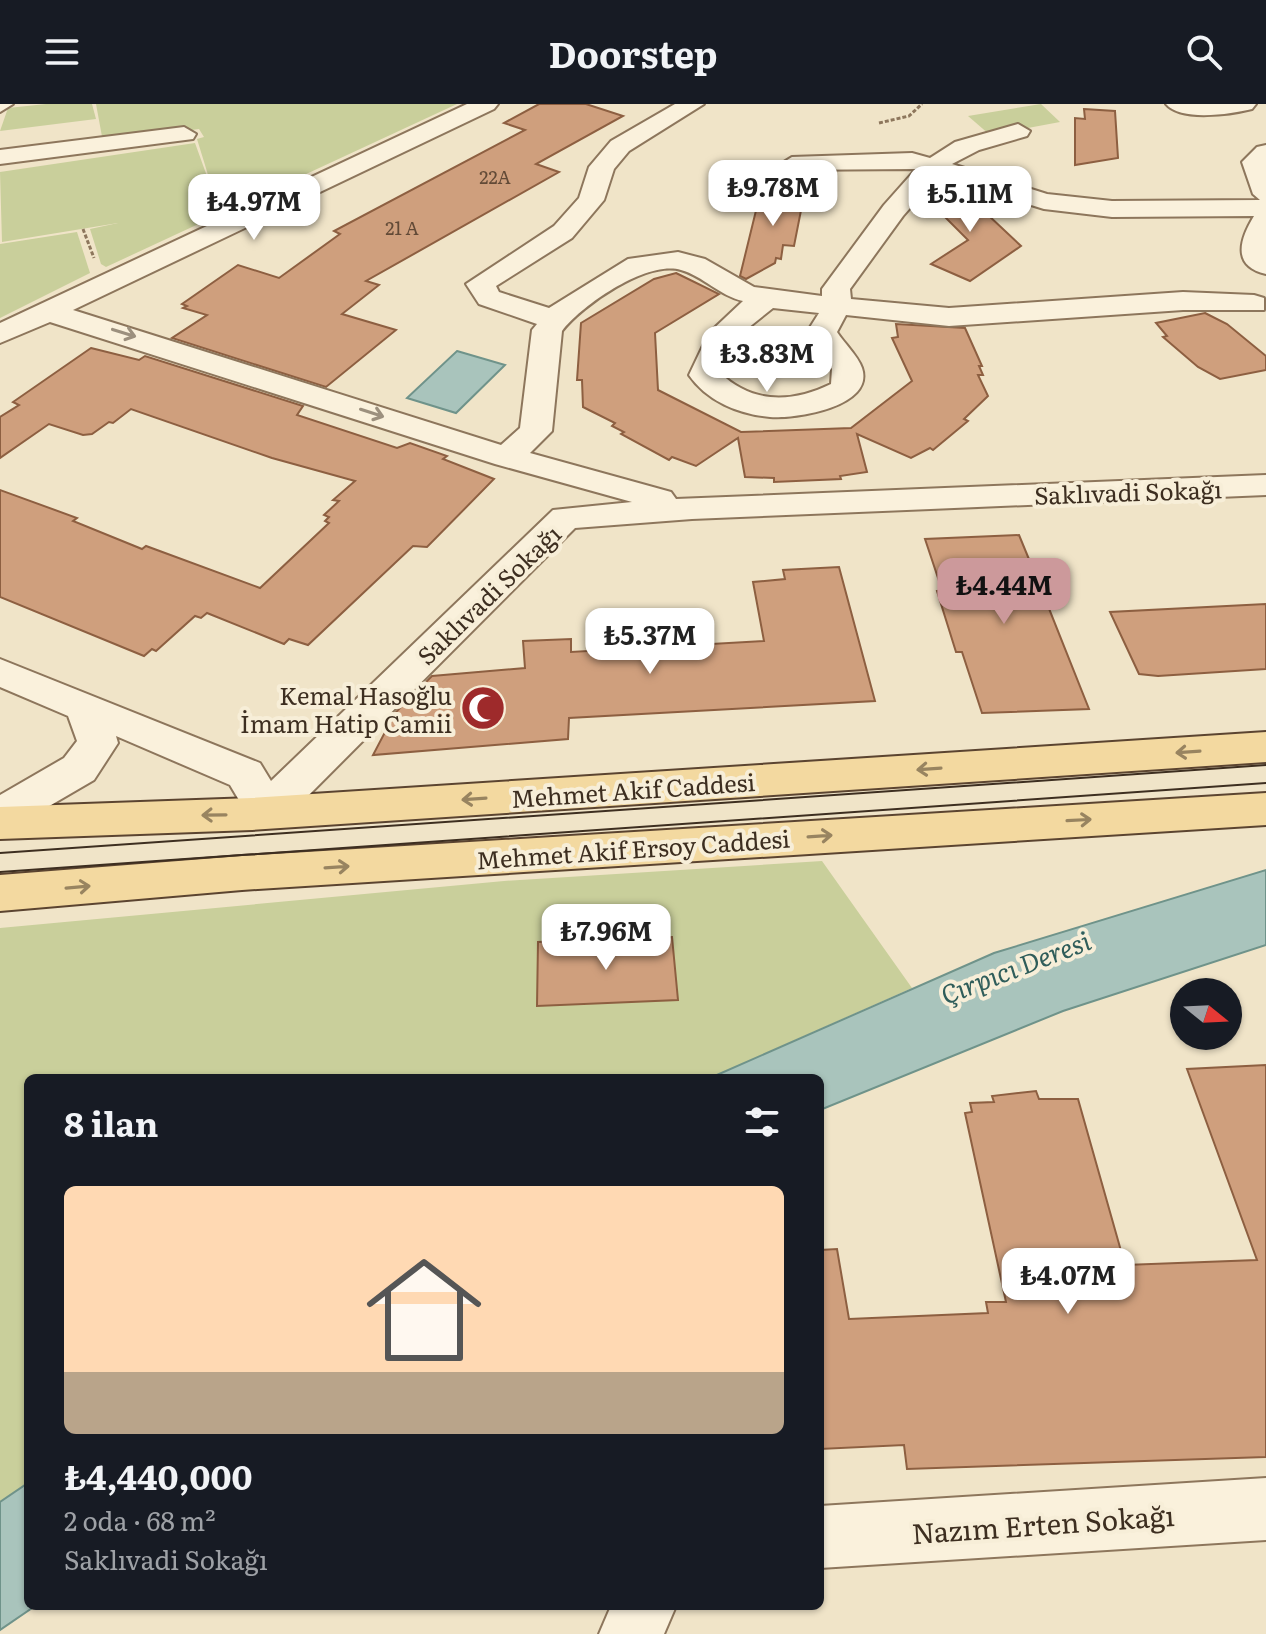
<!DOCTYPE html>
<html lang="tr">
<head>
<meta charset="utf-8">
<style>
  body { margin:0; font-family:Literata,serif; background:#20242c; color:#f1f3f6; height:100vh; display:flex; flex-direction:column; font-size:30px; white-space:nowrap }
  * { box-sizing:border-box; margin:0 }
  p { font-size:26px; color:#9ea1a6 }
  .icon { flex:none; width:44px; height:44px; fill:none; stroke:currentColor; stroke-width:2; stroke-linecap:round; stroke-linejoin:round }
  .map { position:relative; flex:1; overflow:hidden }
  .side { position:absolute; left:24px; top:970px; width:800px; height:536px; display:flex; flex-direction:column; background:#171b24; border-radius:12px; box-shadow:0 2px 6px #0004 }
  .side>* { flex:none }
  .needle { width:52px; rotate:108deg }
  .fabs { position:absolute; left:1170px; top:874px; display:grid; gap:16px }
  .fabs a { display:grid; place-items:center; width:72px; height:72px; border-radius:50%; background:#171b24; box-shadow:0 2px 6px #0004; font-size:40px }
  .price { position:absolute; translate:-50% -68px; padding:0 18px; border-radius:16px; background:#fff; color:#222; font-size:26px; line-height:52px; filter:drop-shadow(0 2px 4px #0008) }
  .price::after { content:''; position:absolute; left:50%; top:48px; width:24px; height:18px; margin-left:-12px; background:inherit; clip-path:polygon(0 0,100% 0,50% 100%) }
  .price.on { background:#cc999b; color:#111 }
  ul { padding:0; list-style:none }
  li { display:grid; align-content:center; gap:16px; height:424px; padding:0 40px }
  li span { display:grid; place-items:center; height:248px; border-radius:12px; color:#555 }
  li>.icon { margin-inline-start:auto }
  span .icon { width:144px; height:144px; fill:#fffc; stroke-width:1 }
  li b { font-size:34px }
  h2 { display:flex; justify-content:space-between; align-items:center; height:96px; padding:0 40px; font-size:34px }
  header { display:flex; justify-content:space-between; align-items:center; height:104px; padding:0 40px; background:#171b24; font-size:36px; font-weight:700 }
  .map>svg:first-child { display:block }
</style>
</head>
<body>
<header><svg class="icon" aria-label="menu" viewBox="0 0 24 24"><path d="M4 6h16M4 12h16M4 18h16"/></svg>Doorstep<svg class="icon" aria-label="search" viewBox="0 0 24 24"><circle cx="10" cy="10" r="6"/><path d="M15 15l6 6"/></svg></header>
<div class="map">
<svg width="1266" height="1530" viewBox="0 0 1266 1530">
  <rect width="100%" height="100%" fill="#f0e4c8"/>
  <g fill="#c9cf9b">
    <path d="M46,0h46l4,15 -96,12 8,-23z"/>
    <path d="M96,0h361l-351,163 -5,-3 -11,-35 28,-6 -116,19 -2,-70 195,-29 22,61 -20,-65 7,-2 -5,-8 -96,13z"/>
    <path d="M1041,0l19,18 -70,13 -22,-19z"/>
    <path d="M77,128l13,41 -90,45v-74z"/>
    <path d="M822,757l90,127 -202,90h-682v405l-28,19v-574l504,-47z"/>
  </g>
  <g fill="#a9c4bc" stroke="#6f938a" stroke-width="2">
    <path d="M457,247l48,14 -49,48 -49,-15z"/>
    <path d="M1266,766v75l-203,66 -243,99v-32h-110l284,-125z"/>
    <path d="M28,1379v123h7l-35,24v-128z"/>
  </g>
  <g fill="#cf9f7d" stroke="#8d5f41" stroke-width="2">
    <path d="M539,0h47l37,12 -87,48 23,8 -193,109 13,4 -37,29 54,16 -70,57 -154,-49 35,-23 -24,-7 4,-2 -5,-2 56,-39 41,13 61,-44 -6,-3 191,-101 -21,-7z"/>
    <path d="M1084,5l31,2 3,47 -43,7v-47l10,1z"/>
    <path d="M955,80l66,62 -51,35 -39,-17 37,-24 -44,-44 8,-8z"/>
    <path d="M806,81l-12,61 -11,-1 -2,14 -5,-1 -1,5 -29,16 -6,-3 22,-90 14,5z"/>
    <path d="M676,169l43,21 -64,39 3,57 83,42 110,-4 61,-47 -20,-43 6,-1 -2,-13 69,4 17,38h-3l4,9h-5l10,21 -24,23 4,2 -35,29 -3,-2 -19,10 -54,-24 10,38 -27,4 1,3 -67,3v-4l-29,-1 -7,-39 -42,28 -24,-9 -3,3 -48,-26 3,-2 -12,-6 3,-3 -32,-16 -1,-27h-5l4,-57 73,-44z"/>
    <path d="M1205,209l22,11 39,32v14l-46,9 -22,-12 -35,-30 4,-1 -11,-13z"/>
    <path d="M91,244l48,12 6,-4 158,50 -6,9 100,33 13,-5 37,13 -4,3 51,20 -67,68 -14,-1 -105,99 -19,-6 -5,5 -77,-31 -6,5 -6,-2 -39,35 -4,-2 -8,7 -144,-59v-107l77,28 -4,3 69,28 4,-3 114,42 69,-65 -4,-2 4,-4 -5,-2 15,-14 -6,-1 22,-19 -83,-23 -141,-49 -18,14 -4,-1 -17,12 -9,1 -34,-11 -49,34v-41l19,-12 -6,-3z"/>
    <path d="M1019,431l21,51 49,123 -107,4 -20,-61h-6l-19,-61 5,-1 -17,-51z"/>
    <path d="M839,463l36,134 -306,17 -1,21 -195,16 22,-42 37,-37 93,-8 -2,-27 48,-2v13l193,-11 -11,-59 32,-3 -2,-9z"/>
    <path d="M1266,500v65l-108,7 -19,-2 -29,-62z"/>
    <path d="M672,833l6,63 -141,6 1,-64z"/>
    <path d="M1266,961v392l-359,12 -3,-24 -84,4v-199l17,-1 12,70 139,-6 -2,-11h20l-41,-189 7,-1 -2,-9 24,-1 -2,-6 44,-5 3,8h39l47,166 132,-5 -70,-191z"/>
  </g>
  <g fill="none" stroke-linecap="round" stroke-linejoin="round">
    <g stroke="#8d765c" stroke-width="4">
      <g id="minor">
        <path d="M0,0h13l-13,8z"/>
        <path d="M467,0h31l-4,5 -421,201 428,135 19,-17 12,-98 5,-6 -58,-20 -13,-20 88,-58 25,-28 10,-31 22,-26 64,-37h29l-75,47 -15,18 -10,31 -32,38 -76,48 3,6 50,16 79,-49 50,-7 27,7 49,28 68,9v-7l62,-84 32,-36 -133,1 -4,-5 13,-8 120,-4 18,5 25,-16 63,-18 12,7 -3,5 -48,14 -27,14 95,30 65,7 148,-1 -7,-6 -11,-32 15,-15 9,-2v129c-35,-8 -26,-35 -12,-58l-142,1 -68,-8 -106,-33 -35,40 -53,73 1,10 98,9 234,-16 71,3 10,3v12h-81l-234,16 -103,-11 -9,17c7,11 21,24 25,36 13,39 -67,51 -92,49 -32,-3 -63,-16 -81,-42l20,-42 34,-32c-23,-5 -40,-25 -62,-31 -34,-10 -99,35 -119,61l-10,100 -22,22 141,39 5,7 590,-24v20l-574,24 -117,9 -293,294 -15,5 -15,-5 -22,-37 -114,-49 2,7 -24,37 -79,46 -15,5v-36l64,-37 13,-17 -9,-25 -68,-29v-28l260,104 11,18 282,-271 79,-8 -137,-38 -445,-142 -50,21v-20zM773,204l46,5 -12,19 25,37 -1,15c-39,19 -78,20 -111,-11l18,-37z"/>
        <path d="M1166,0h90l-4,5c-20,5 -71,13 -86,-5z"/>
        <path d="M184,23l12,7 -3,5 -193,25v-14z"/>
        <path d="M1266,1374v62l-446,28v-62z"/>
        <path d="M611,1502h65l-12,28h-65z"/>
      </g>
    </g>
    <g stroke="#5b4430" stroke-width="4">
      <g id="major">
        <path d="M1266,628v30l-1014,68 -252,9v-32l252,-9z"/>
        <path d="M1266,689v32l-1024,65 -242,21v-36l242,-19z"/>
      </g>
    </g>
    <g stroke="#8d765c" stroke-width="3" stroke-dasharray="4 2" stroke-linecap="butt">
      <path d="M879,19l30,-7 13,-12"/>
      <path d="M83,125l11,29"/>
    </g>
    <use href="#minor" fill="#faf1dc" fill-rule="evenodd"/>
    <use href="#major" fill="#f3d9a0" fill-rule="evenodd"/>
    <g stroke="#3d2e20" stroke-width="2">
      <path d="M0,749l1266,-88"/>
      <path d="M0,768l1266,-89"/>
    </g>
  </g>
  <defs><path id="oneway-shaft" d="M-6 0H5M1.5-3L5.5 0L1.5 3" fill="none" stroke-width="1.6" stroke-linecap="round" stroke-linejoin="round" transform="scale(2)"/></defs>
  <g stroke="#9c907e">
    <use href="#oneway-shaft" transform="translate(124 229) rotate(17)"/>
    <use href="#oneway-shaft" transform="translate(372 309) rotate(18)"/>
  </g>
  <g stroke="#988460">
    <use href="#oneway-shaft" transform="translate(1188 648) rotate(176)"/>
    <use href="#oneway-shaft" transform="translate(929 665) rotate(176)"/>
    <use href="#oneway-shaft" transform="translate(474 695) rotate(176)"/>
    <use href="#oneway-shaft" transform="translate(214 711) rotate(179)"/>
    <use href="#oneway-shaft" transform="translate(1079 716) rotate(-3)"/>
    <use href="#oneway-shaft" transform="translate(820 732) rotate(-4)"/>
    <use href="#oneway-shaft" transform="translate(337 763) rotate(-4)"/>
    <use href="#oneway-shaft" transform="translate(78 783) rotate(-5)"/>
  </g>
  <defs>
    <g id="mosque-disc" transform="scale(2.3)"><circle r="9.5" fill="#9e2a2b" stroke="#f7eed8"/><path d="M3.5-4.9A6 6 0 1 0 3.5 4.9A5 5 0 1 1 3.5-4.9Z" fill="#fff"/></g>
  </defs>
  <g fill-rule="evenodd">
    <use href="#mosque-disc" x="483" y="604"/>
  </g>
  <g text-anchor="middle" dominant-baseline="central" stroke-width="8" stroke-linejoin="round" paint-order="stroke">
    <g font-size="18" fill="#624a37">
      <text x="495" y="72">22A</text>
      <text x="402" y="123">21 A</text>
    </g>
    <g font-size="24" fill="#3d2e20" stroke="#f7eed8">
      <text transform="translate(1128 387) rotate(-2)">Saklıvadi Sokağı</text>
      <text transform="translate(488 490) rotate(-44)">Saklıvadi Sokağı</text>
      <text transform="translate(633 685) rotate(-4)">Mehmet Akif Caddesi</text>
      <text transform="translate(633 744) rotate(-4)">Mehmet Akif Ersoy Caddesi</text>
    </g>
    <g font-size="24" fill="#3d2e20" stroke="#f7eed8" text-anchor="end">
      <text x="452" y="590">Kemal Hasoğlu<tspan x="452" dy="28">İmam Hatip Camii</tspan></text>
    </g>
    <g font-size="26" font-style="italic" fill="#2f5d5a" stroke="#f7eed8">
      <text transform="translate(1015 862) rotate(-21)">Çırpıcı Deresi</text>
    </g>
    <g font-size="28" fill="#3d2e20" stroke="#f7eed8">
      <text transform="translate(1043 1419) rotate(-4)">Nazım Erten Sokağı</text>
    </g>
  </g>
</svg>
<div class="fabs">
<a><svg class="needle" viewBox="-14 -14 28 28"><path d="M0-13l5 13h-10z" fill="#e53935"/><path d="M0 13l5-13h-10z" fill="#9ea1a6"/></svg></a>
</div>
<b class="price" style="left:773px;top:124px">₺9.78M</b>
<b class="price" style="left:970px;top:130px">₺5.11M</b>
<b class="price" style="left:254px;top:138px">₺4.97M</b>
<b class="price" style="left:767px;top:290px">₺3.83M</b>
<b class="price on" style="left:1004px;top:522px">₺4.44M</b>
<b class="price" style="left:650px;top:572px">₺5.37M</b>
<b class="price" style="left:606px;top:868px">₺7.96M</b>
<b class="price" style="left:1068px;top:1212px">₺4.07M</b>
<section class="side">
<h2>8 ilan<svg class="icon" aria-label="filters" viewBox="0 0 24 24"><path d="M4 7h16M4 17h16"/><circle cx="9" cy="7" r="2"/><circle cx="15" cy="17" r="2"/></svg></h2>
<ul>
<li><span style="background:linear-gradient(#ffd9b3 75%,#b9a48a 0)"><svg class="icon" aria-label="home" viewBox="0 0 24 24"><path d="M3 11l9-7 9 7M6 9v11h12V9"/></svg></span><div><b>₺4,440,000</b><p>2 oda · 68 m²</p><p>Saklıvadi Sokağı</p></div></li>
</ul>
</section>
</div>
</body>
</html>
